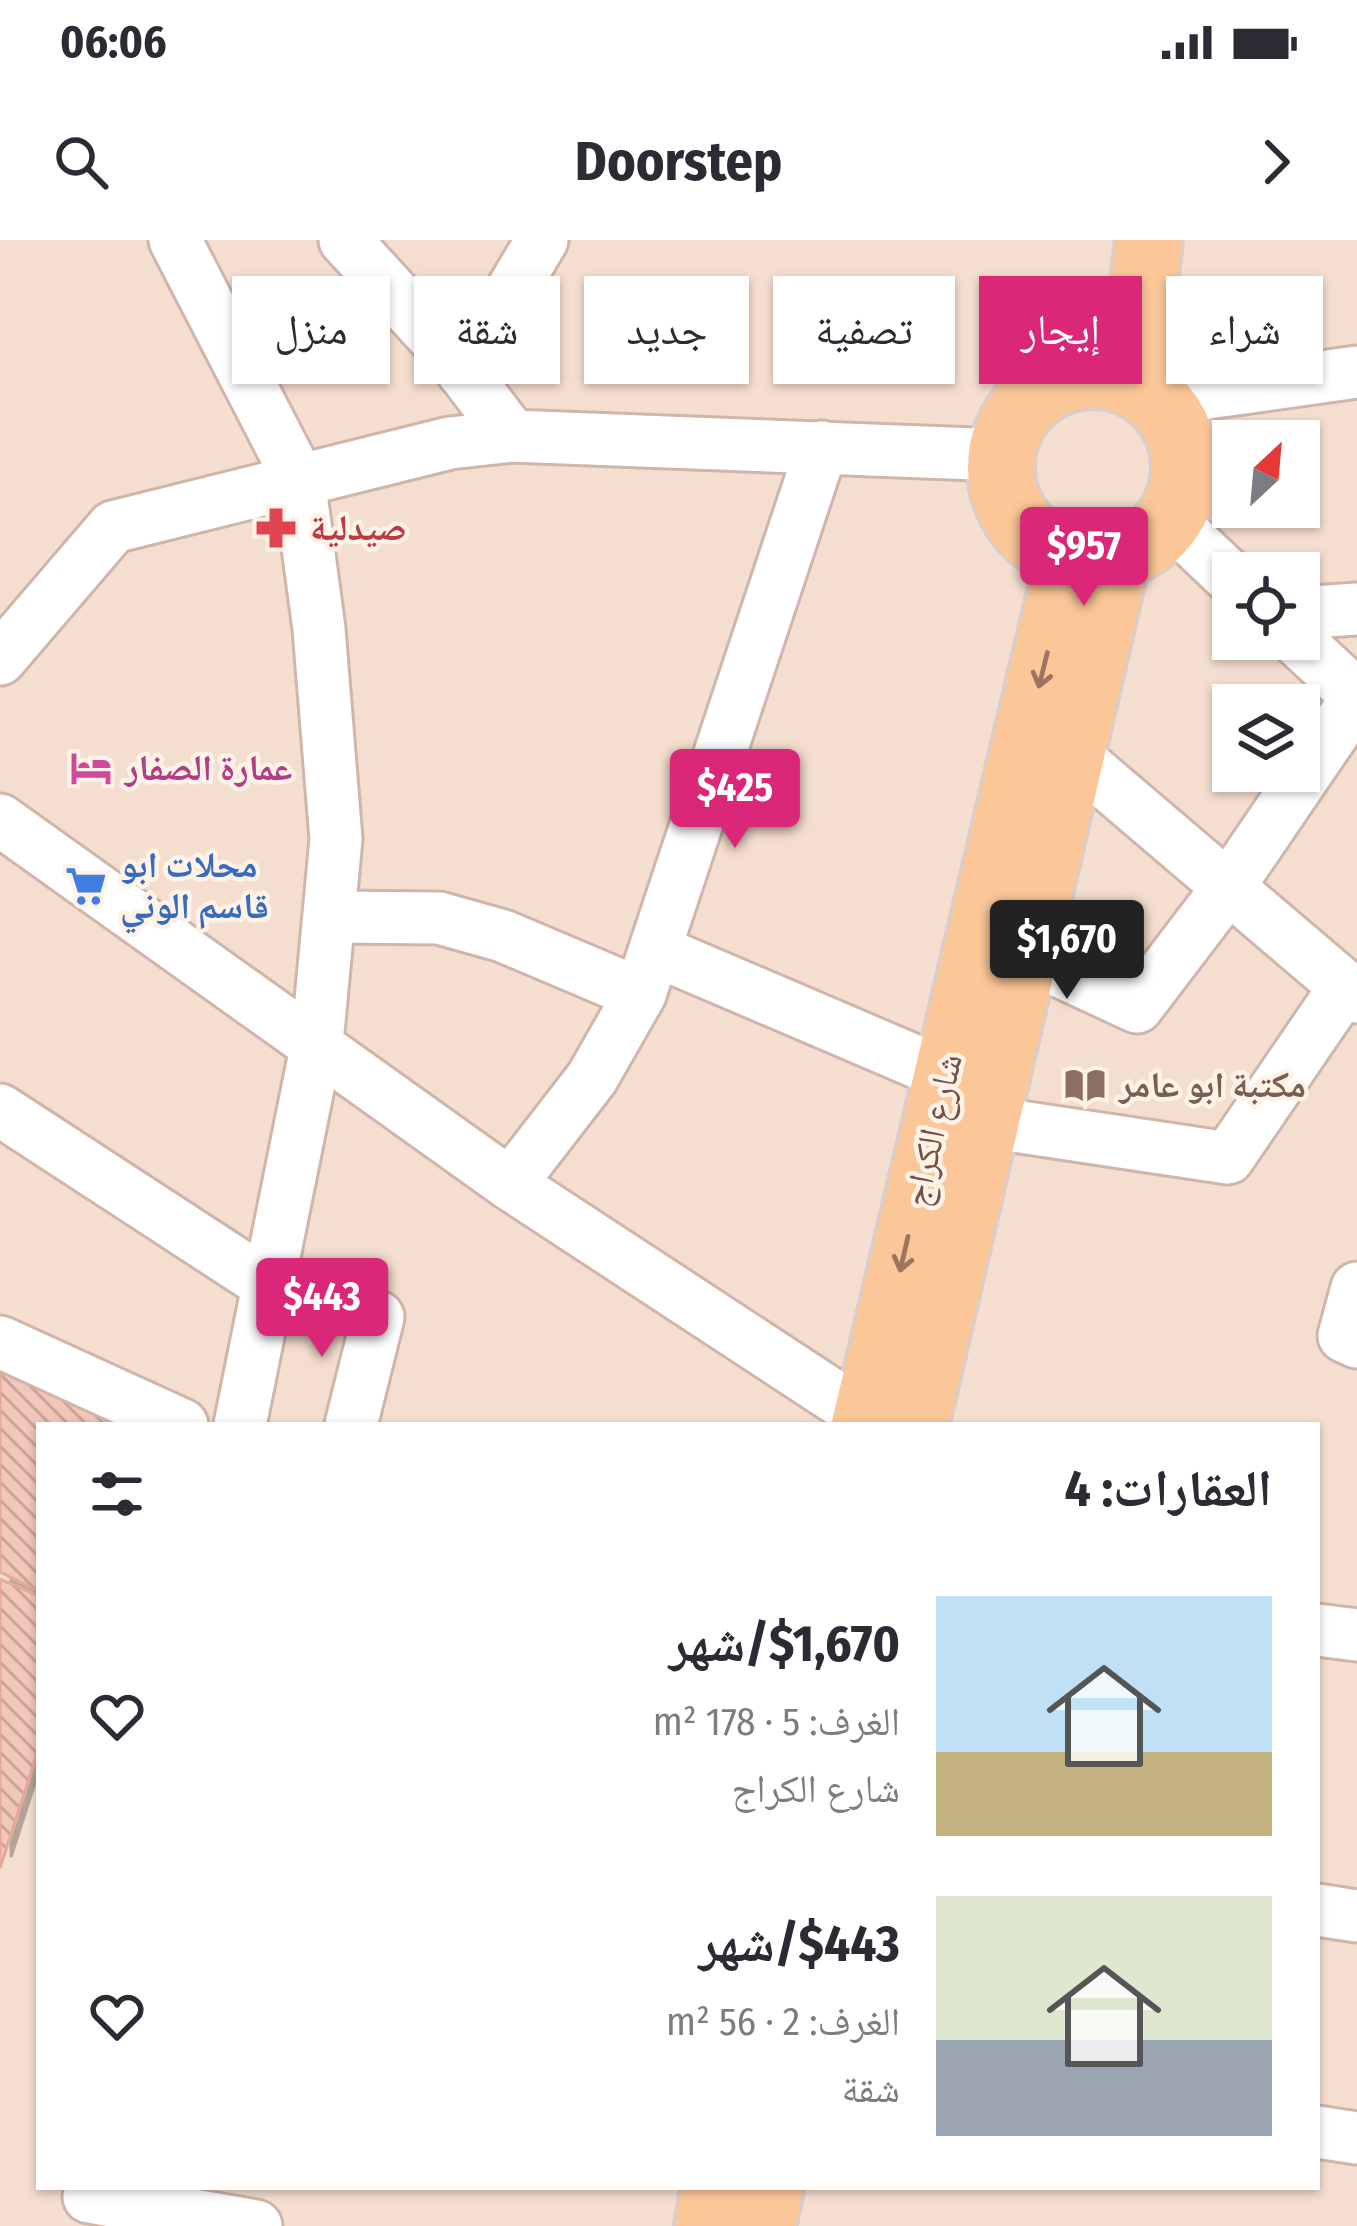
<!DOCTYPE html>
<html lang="ar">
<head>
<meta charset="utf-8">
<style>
  body { margin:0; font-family:"Fira Sans Condensed","Noto Naskh Arabic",sans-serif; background:#f2f2f3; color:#2b2b33; direction:rtl; height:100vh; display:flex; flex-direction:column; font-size:45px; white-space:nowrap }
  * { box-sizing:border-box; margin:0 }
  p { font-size:39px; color:#7c7c81 }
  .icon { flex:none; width:66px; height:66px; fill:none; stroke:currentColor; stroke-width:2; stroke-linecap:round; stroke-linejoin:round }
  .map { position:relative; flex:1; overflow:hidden; direction:ltr }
  .side { position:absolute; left:36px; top:1182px; width:1284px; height:768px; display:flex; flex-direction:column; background:#fff; border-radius:0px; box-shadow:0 3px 9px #0004; direction:rtl }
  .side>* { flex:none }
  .guide { position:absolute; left:36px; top:36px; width:1287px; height:108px; direction:rtl; display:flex; gap:24px }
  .needle { width:78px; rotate:26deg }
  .buttons { position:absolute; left:1212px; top:180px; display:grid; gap:24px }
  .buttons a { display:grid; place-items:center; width:108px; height:108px; border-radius:0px; background:#fff; box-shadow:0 3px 9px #0004; font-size:60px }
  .price { position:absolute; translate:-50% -102px; padding:0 27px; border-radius:12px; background:#db2777; color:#fff; font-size:39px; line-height:78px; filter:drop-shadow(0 3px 6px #0008) }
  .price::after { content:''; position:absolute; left:50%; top:72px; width:36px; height:27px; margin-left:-18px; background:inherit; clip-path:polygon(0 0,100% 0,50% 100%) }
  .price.current { background:#222; color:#fff }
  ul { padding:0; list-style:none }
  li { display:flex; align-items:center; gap:36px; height:300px; padding:0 48px }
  li span { display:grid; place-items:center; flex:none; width:336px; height:240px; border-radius:0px; color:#555 }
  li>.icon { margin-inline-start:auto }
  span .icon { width:144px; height:144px; fill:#fffc; stroke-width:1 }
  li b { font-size:51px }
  h2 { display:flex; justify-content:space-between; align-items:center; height:144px; padding:0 48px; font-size:51px }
  .pill { padding:0 42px; border-radius:0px; background:#fff; box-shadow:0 3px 9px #0004; font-size:42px; line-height:108px }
  .pill.current { background:#db2777; color:#fff }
  .status { display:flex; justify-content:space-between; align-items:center; height:84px; padding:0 60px; background:#fff; direction:ltr }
  .status svg { height:33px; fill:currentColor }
  header { display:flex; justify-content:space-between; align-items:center; height:156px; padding:0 48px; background:#fff; font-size:54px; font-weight:700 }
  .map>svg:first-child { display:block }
</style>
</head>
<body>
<div class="status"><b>06:06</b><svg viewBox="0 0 49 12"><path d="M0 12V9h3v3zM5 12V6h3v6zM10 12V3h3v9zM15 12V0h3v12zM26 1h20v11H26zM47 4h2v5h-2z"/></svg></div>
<header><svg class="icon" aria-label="forward" viewBox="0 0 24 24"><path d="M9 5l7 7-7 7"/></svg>Doorstep<svg class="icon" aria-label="search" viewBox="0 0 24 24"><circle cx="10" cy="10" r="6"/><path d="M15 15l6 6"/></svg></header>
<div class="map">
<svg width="1357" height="1986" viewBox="0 0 1357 1986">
  <defs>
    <pattern id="building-back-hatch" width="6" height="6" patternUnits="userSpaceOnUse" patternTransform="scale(3)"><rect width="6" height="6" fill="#f2c6b8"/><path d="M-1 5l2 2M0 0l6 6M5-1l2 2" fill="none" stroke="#c9a398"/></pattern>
    <filter id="shadow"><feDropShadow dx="11" dy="-11" stdDeviation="0" flood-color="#0004"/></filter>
  </defs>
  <rect width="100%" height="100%" fill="#fcede1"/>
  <path fill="#f4decf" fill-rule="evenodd" d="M0,0h1357v1986h-1357zM1233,201h66v66h-66zM1233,333h66v66h-66zM1233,465h66v66h-66zM39,1185h1278v762h-1278z"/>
  <g fill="url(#building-back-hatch)" stroke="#e5a999" stroke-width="3" filter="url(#shadow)">
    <path d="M0,1129l118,56h-79v166l-39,-19z"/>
    <path d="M0,1339l39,17v152l-39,120z"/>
  </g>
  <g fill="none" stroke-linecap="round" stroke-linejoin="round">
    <g stroke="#d0b5ab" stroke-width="57">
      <g id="minor">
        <path d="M175,0l124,240 20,149 17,210 -19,204 -77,382"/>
        <path d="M345,0l107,117 60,79"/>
        <path d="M463,132l79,-132"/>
        <path d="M1157,160l200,-28"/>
        <path d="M1169,279l64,61"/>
        <path d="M1299,373l58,-4"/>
        <path d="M1296,399l61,57"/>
        <path d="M0,419l113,-132 337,-84 62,-7 489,19"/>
        <path d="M1071,513l286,244"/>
        <path d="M0,580l510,364 357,234 18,7"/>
        <path d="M331,677l108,1 64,18 137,58"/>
        <path d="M657,711l288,123"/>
        <path d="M1025,715l112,52 90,-118 130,-191"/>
        <path d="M0,870l270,176"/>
        <path d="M987,882l241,36 117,-171"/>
        <path d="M510,944l82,-106 48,-84 182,-547"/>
        <path d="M1357,1048l-13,48 13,6"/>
        <path d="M0,1102l182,83"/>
        <path d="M351,1185l27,-108"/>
        <path d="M1317,1390l40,5"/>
        <path d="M1317,1670l40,6"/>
        <path d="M1317,1892l40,6"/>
        <path d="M89,1957l167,29"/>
      </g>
    </g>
    <g stroke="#d8cecc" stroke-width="72">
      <g id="major">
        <circle cx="1093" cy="227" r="92"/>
        <path d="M1132,143l17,-143"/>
        <path d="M865,1185l205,-869"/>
        <path d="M915,1185l202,-869"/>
        <path d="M708,1986l7,-39"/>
        <path d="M762,1986l8,-39"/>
      </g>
    </g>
    <use href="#minor" stroke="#fff" stroke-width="51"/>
    <use href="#major" stroke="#fcc798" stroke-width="66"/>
  </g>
  <defs><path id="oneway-shaft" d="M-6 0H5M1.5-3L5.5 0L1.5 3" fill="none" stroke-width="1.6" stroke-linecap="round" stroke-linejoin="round" transform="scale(3)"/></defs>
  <g stroke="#9d7460">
    <use href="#oneway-shaft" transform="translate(1043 430) rotate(104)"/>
    <use href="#oneway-shaft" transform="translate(904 1014) rotate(103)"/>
  </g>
  <defs>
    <g id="pharmacy-bare" transform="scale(3.24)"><path d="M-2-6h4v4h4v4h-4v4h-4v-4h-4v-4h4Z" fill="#e0444e" stroke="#fff2e7" stroke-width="2.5" paint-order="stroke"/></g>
    <g id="hotel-bare" transform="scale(3.24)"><path d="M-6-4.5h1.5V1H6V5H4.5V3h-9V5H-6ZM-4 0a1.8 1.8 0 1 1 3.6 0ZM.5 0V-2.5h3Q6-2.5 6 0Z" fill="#d1479c" stroke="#fff2e7" stroke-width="2.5" paint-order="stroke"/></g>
    <g id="supermarket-bare" transform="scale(3.24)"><path d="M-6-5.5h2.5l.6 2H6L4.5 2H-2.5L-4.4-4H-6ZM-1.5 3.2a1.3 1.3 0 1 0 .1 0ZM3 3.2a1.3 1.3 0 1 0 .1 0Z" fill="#3f7fe0" stroke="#fff2e7" stroke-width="2.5" paint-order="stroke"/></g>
    <g id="library-bare" transform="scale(3.24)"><path d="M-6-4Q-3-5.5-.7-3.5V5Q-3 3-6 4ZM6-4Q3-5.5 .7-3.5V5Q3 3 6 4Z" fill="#8d6e63" stroke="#fff2e7" stroke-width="2.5" paint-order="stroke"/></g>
  </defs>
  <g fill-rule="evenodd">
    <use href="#pharmacy-bare" x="276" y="288"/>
    <use href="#hotel-bare" x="91" y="528"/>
    <use href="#supermarket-bare" x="86" y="646"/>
    <use href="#library-bare" x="1085" y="845"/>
  </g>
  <g text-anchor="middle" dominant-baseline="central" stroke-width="9" stroke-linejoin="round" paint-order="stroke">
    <g font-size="36" font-weight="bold" fill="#be3a42" stroke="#fff2e7" text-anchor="start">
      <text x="310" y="288">صيدلية</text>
    </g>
    <g font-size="36" font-weight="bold" fill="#b23c85" stroke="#fff2e7" text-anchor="start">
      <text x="125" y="528">عمارة الصفار</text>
    </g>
    <g font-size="36" font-weight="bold" fill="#366cbe" stroke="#fff2e7" text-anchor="start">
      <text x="120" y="625">محلات ابو<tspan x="120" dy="41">قاسم الوني</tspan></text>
    </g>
    <g font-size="36" font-weight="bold" fill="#785e54" stroke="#fff2e7" text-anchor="start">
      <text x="1119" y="845">مكتبة ابو عامر</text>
    </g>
    <g font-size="36" fill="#745048" stroke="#fff2e7">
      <text transform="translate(933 890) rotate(-77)">شارع الكراج</text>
    </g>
  </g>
</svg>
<div class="buttons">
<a><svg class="needle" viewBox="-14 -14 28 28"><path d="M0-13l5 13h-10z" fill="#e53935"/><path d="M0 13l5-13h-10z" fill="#7c7c81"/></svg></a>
<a><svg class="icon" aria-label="locate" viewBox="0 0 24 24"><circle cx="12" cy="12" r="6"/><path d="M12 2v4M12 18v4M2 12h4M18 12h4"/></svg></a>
<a><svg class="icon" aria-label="layers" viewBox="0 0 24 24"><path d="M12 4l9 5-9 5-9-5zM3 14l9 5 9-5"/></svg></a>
</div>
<b class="price" style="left:1084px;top:369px">$957</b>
<b class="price" style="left:735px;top:611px">$425</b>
<b class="price current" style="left:1067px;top:762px">$1,670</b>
<b class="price" style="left:322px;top:1120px">$443</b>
<div class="guide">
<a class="pill">شراء</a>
<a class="pill current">إيجار</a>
<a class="pill">تصفية</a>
<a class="pill">جديد</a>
<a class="pill">شقة</a>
<a class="pill">منزل</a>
</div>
<section class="side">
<h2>العقارات: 4<svg class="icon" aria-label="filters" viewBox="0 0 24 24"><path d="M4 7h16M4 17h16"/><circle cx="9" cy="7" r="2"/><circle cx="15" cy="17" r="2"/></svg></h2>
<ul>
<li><span style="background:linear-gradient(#bfe0f5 65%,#c2b280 0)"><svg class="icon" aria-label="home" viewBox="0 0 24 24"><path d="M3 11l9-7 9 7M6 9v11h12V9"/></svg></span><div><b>$1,670/شهر</b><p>الغرف: 5 · 178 m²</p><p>شارع الكراج</p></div><svg class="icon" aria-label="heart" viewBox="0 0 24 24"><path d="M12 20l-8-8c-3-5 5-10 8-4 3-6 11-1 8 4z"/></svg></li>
<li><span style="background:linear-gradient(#dfe7d0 60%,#9aa5b1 0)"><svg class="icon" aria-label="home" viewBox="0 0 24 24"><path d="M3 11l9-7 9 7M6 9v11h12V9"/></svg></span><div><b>$443/شهر</b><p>الغرف: 2 · 56 m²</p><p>شقة</p></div><svg class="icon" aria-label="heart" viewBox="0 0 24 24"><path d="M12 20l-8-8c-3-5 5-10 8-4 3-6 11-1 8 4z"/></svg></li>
</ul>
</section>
</div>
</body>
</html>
